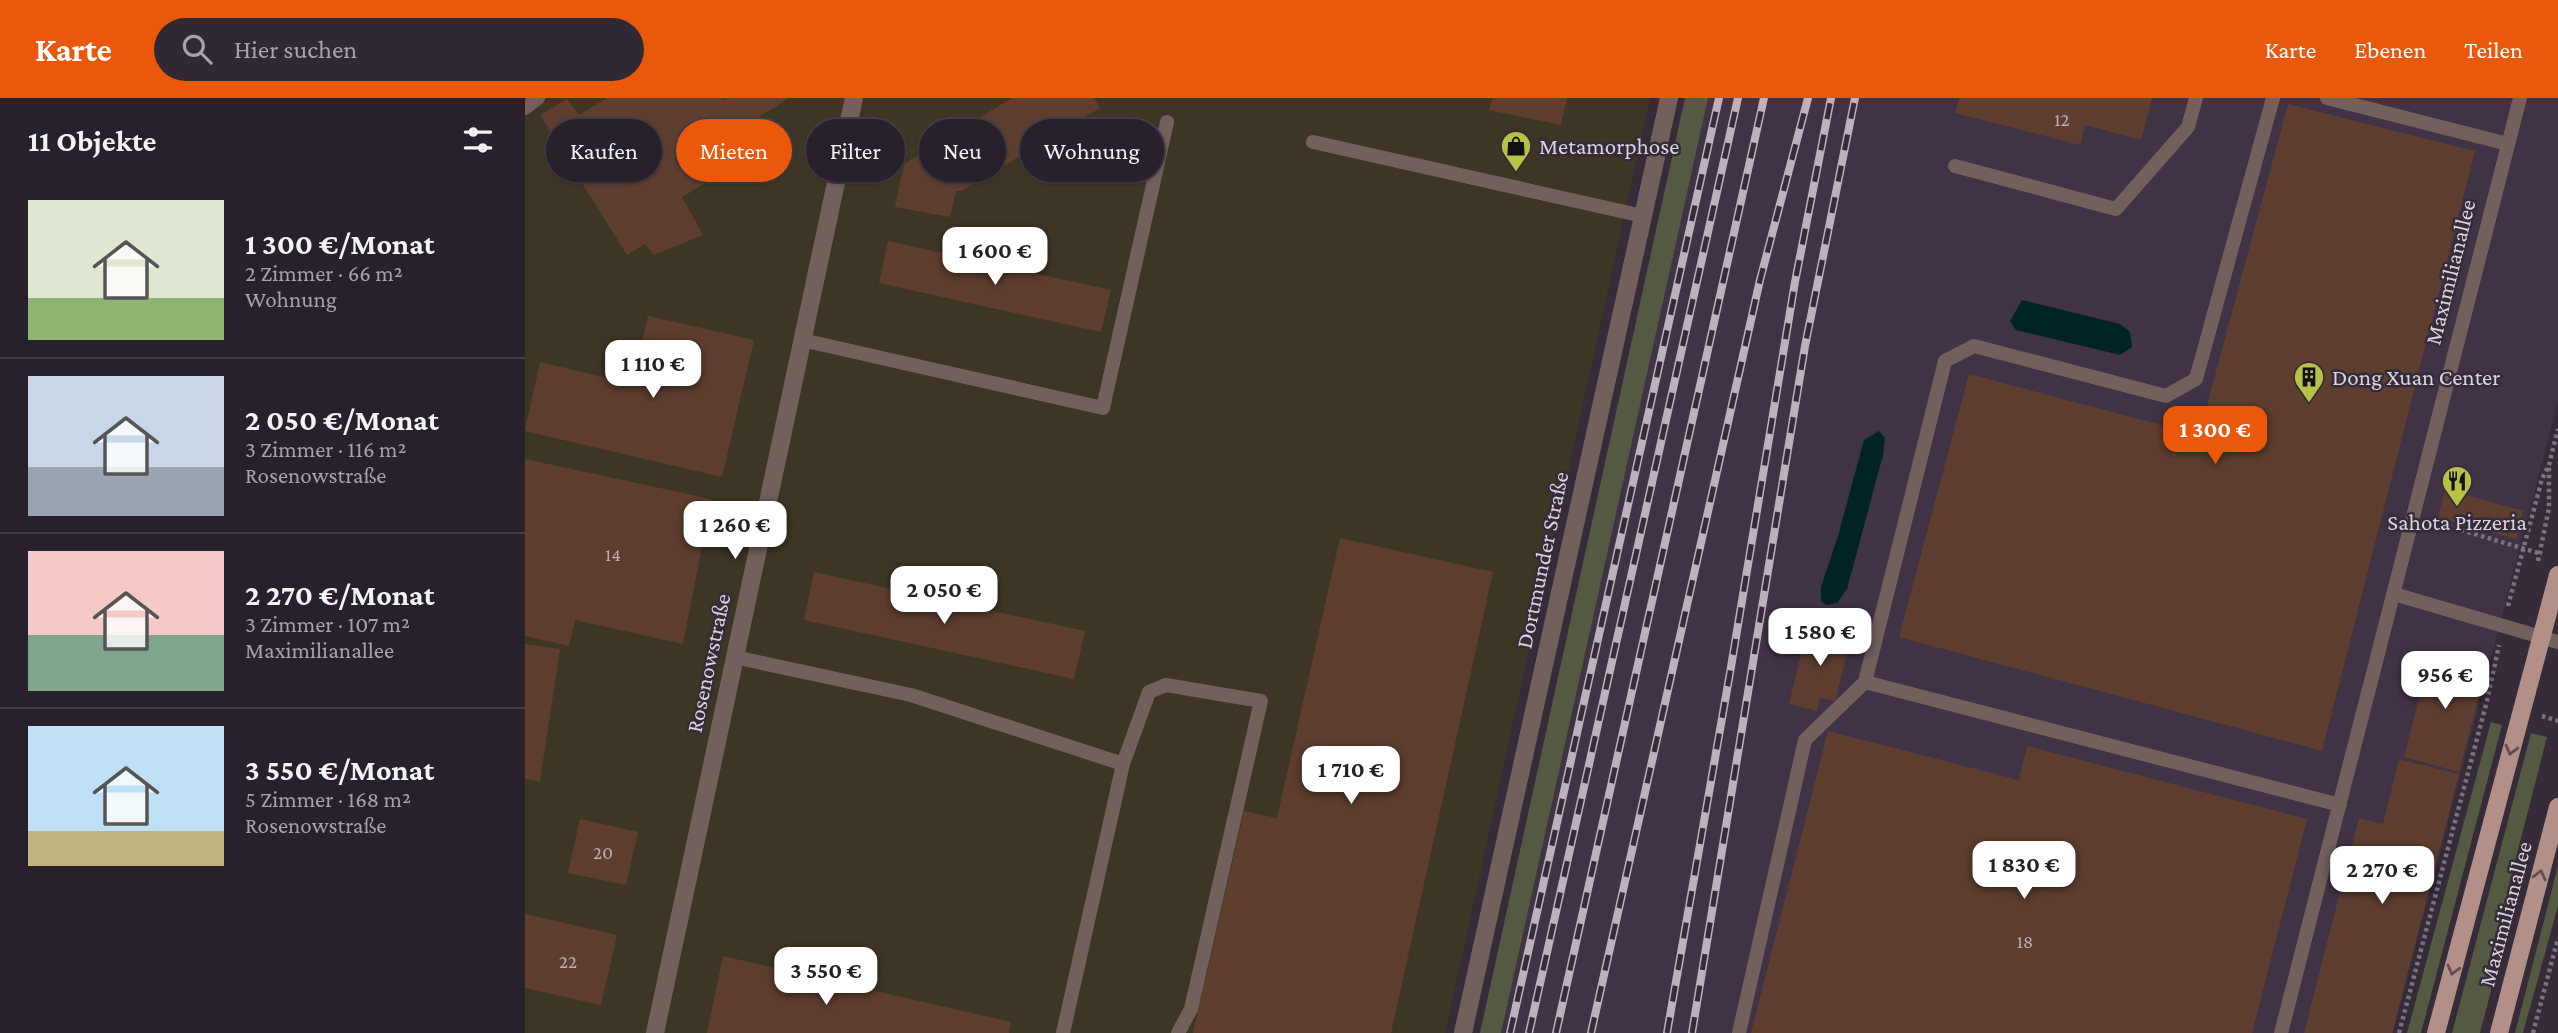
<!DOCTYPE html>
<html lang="de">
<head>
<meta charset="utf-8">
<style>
  body { margin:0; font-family:"Crimson Pro",serif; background:#302833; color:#f1f3f6; height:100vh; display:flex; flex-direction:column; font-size:26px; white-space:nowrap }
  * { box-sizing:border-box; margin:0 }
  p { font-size:23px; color:#a5a3a9 }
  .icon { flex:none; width:38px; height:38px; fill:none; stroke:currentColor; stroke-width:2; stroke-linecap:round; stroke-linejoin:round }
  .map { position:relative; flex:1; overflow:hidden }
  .drawer { display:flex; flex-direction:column; background:#28202b; width:525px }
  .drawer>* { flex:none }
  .top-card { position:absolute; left:21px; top:21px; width:665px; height:63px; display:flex; gap:14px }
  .price { position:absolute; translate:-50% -60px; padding:0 16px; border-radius:14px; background:#fff; color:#222; font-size:23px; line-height:46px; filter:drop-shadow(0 2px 4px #0008) }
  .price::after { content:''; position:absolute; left:50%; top:42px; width:21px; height:16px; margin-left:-10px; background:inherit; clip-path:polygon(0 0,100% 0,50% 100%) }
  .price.selected { background:#ea580c; color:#fff }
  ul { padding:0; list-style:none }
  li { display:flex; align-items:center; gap:21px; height:175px; padding:0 28px }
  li+li { border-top:2px solid #443e47 }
  li span { display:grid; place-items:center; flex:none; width:196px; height:140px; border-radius:0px; color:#555 }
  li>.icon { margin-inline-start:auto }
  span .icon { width:84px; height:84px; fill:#fffc; stroke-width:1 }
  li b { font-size:30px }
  h2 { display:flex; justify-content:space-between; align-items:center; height:84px; padding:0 28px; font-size:30px }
  .pill { padding:0 24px; border-radius:32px; background:#28202b; box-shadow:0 2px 5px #0004,0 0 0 2px #443e47; font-size:24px; line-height:63px }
  .pill.selected { background:#ea580c; color:#fff }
  header { display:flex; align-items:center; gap:42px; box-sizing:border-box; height:98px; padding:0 35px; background:#ea580c; color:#fff }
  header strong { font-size:33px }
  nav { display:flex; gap:38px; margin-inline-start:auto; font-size:24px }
  .search { width:490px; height:63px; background:#302833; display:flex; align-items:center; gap:18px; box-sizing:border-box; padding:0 24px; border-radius:38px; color:#a5a3a9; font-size:26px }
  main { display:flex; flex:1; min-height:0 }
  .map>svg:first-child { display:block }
</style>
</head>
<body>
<header>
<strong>Karte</strong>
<div class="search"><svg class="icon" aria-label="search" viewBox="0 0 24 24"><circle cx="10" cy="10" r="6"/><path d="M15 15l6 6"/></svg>Hier suchen</div>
<nav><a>Karte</a><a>Ebenen</a><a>Teilen</a></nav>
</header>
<main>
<section class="drawer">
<h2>11 Objekte<svg class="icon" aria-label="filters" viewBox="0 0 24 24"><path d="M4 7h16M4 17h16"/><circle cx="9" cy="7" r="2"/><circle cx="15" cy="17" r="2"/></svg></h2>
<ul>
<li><span style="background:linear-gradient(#dfe7d0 70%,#8fb573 0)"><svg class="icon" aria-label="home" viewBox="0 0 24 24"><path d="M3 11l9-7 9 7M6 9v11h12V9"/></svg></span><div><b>1 300 €/Monat</b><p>2 Zimmer · 66 m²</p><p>Wohnung</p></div></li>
<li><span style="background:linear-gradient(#c9d6e8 65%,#9aa5b1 0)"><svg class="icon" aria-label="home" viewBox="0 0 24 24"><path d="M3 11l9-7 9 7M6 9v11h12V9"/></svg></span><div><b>2 050 €/Monat</b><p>3 Zimmer · 116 m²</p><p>Rosenowstraße</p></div></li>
<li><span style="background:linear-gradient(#f6c9c9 60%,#7fa58c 0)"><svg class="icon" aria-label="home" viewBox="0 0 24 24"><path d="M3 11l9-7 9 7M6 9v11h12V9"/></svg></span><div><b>2 270 €/Monat</b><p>3 Zimmer · 107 m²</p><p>Maximilianallee</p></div></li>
<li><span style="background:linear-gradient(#bfe0f5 75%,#c2b280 0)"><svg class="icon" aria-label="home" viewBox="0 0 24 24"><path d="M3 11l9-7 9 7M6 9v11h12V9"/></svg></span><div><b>3 550 €/Monat</b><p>5 Zimmer · 168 m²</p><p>Rosenowstraße</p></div></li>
</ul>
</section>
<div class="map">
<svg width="2033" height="935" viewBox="0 0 2033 935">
  <rect width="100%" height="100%" fill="#352b39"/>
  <path fill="#413346" d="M1160,0h873v303l-165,632h-913z"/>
  <path fill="#3e3625" d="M0,0h1125l-205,935h-920z"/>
  <g fill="#545942">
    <path d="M1160,0h23l-207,935h-21z"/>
    <path d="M1966,624l11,3 -81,308h-14z"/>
    <path d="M2006,635l16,4 -39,152 -11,79 -17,65h-28z"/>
    <path d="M2033,768v40l-35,127h-8z"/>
  </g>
  <g fill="#002325">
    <path d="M1497,202l98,24 10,8 2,15 -12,8 -104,-25 -6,-9z"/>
    <path d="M1354,333l6,7 -2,17 -36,134 -10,14 -11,2 -5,-4v-14l17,-51 26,-96z"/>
  </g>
  <g fill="#5e3e2f">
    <path d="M82,0h116l1,2 3,-2h62l-51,32 12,27 -68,40 21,38 -49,20 -9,-11 -18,11 -87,-140 27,-16 12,16z"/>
    <path d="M487,0h82l6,10 -138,83h-6l-6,26 -55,-10 9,-43z"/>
    <path d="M968,0h74l-6,27 -72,-15z"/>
    <path d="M1434,0h193l-11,42 -56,-15 -5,20 -125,-32z"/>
    <path d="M1763,6l187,47 -153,600 -423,-114 70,-263 230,61z"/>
    <path d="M363,143l223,49 -10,42 -222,-49z"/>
    <path d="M123,218l106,24 -32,137 -197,-46 15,-69 92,22z"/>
    <path d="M0,361l186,40 -28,145 -108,-24 -6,26 -44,-10z"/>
    <path d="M1920,391l78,22 -7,28 -78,-21z"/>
    <path d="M815,440l153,34 -102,461h-198l51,-222 33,7z"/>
    <path d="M289,474l271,59 -11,48 -270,-59z"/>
    <path d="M1283,527l43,11 -16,65 -15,-3 -3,13 -28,-7z"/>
    <path d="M0,546l35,5 -20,132 -15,-2z"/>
    <path d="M1906,553l56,15 -28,106 -55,-15z"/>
    <path d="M1303,633l191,49 8,-34 280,73 -55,214h-501z"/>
    <path d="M1874,661l60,15 -67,259h-88l55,-215 24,6z"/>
    <path d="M55,721l58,13 -12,53 -58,-12z"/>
    <path d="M0,816l92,21 -16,70 -76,-17z"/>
    <path d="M198,858l288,66 -2,11h-302z"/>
  </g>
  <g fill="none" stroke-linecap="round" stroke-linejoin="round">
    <g stroke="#7a727e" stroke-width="4.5" stroke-dasharray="3.5 3.5" stroke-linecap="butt">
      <path d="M1909,424l108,32"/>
      <path d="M2013,463l11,-53v-42"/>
      <path d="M1983,508l34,-127 7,-14 9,-36"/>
      <path d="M2017,618l16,5"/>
      <path d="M1874,935l88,-332 12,-56"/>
      <path d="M2008,935l25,-95"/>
    </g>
    <g stroke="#71605c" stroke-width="14">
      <path d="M1748,0l-77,281 -30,17 -192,-50 -29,15 -80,321 475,123"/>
      <path d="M1802,0l181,46"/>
      <path d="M0,10l13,-10"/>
      <path d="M788,44l330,74"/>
      <path d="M1430,68l161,43 72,-82 8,-29"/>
      <path d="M277,242l301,68 64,-286"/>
      <path d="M1869,496l164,48"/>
      <path d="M209,559l177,38 212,69 26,-72 17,-7 95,16 -70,308 -13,24"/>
      <path d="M538,935l60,-269"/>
      <path d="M1214,935l66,-293 60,-58"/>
      <path d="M1756,935l239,-935"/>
    </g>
    <g stroke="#71605c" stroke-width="18">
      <path d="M130,935l199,-935"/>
      <path d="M938,935l206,-935"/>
    </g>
    <g stroke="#b29088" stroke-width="18">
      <path d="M1911,935l122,-458"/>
      <path d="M1974,935l59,-226"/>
    </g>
    <g stroke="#bab3bd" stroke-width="8">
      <g id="rail">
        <path d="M985,935l209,-935"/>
        <path d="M1004,935l209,-935"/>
        <path d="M1031,935l208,-935"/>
        <path d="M1066,935l169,-753 48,-182"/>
        <path d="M1142,935l64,-366 64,-385 36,-184"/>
        <path d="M1167,935l113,-687 50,-248"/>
      </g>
    </g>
    <use href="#rail" stroke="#352b39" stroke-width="5" stroke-dasharray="16" stroke-linecap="butt"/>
  </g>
  <defs><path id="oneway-chevron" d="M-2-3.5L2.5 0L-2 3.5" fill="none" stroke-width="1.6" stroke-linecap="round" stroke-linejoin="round" transform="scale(1.75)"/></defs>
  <g stroke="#614e55">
    <use href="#oneway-chevron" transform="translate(1986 652) rotate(105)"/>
    <use href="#oneway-chevron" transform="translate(2015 777) rotate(-76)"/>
    <use href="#oneway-chevron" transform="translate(1928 872) rotate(105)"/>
  </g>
  <defs>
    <g id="shop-pin" transform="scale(1.575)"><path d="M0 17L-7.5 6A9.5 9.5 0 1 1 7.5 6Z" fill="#b6c148" stroke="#352b39"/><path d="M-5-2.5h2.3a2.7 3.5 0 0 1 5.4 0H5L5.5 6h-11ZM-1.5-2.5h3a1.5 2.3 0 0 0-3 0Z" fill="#111"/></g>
    <g id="building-pin" transform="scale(1.575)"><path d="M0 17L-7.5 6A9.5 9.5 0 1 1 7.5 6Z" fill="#b6c148" stroke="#352b39"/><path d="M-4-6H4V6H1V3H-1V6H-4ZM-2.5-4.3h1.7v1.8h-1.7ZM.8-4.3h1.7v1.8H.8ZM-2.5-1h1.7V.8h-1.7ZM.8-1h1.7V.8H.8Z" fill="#111"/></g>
    <g id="restaurant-pin" transform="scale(1.575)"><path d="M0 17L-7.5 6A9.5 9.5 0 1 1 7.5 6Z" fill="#b6c148" stroke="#352b39"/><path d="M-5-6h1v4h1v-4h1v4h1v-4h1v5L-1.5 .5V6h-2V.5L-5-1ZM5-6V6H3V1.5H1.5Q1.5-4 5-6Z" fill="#111"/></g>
  </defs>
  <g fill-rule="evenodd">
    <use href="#shop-pin" x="991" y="48"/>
    <use href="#building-pin" x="1784" y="279"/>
    <use href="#restaurant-pin" x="1932" y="383"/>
  </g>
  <g text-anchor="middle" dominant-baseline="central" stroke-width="5" stroke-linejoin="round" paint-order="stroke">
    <g font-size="19" fill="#bbaeb2">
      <text x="1537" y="21">12</text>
      <text x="88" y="456">14</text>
      <text x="78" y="754">20</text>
      <text x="1500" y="843">18</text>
      <text x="43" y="863">22</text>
    </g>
    <g font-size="23" fill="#dad4dd" stroke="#352b39" text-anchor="start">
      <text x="1014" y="48">Metamorphose</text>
      <text x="1807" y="279">Dong Xuan Center</text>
      <text x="1932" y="424" text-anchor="middle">Sahota Pizzeria</text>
    </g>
    <g font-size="23" fill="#dad4dd" stroke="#352b39">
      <text transform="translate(1925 174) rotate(-76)">Maximilianallee</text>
      <text transform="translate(1017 462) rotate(-78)">Dortmunder Straße</text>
      <text transform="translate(183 565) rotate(-78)">Rosenowstraße</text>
      <text transform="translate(1980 816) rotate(-75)">Maximilianallee</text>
    </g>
  </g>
</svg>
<b class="price" style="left:470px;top:189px">1 600 €</b>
<b class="price" style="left:128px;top:302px">1 110 €</b>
<b class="price selected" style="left:1690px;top:368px">1 300 €</b>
<b class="price" style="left:210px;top:463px">1 260 €</b>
<b class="price" style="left:419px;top:528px">2 050 €</b>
<b class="price" style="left:1295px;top:570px">1 580 €</b>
<b class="price" style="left:1920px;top:613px">956 €</b>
<b class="price" style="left:826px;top:708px">1 710 €</b>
<b class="price" style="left:1499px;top:803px">1 830 €</b>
<b class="price" style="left:1857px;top:808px">2 270 €</b>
<b class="price" style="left:301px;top:909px">3 550 €</b>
<div class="top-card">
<a class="pill">Kaufen</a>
<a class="pill selected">Mieten</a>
<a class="pill">Filter</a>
<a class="pill">Neu</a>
<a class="pill">Wohnung</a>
</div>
</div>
</main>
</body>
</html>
